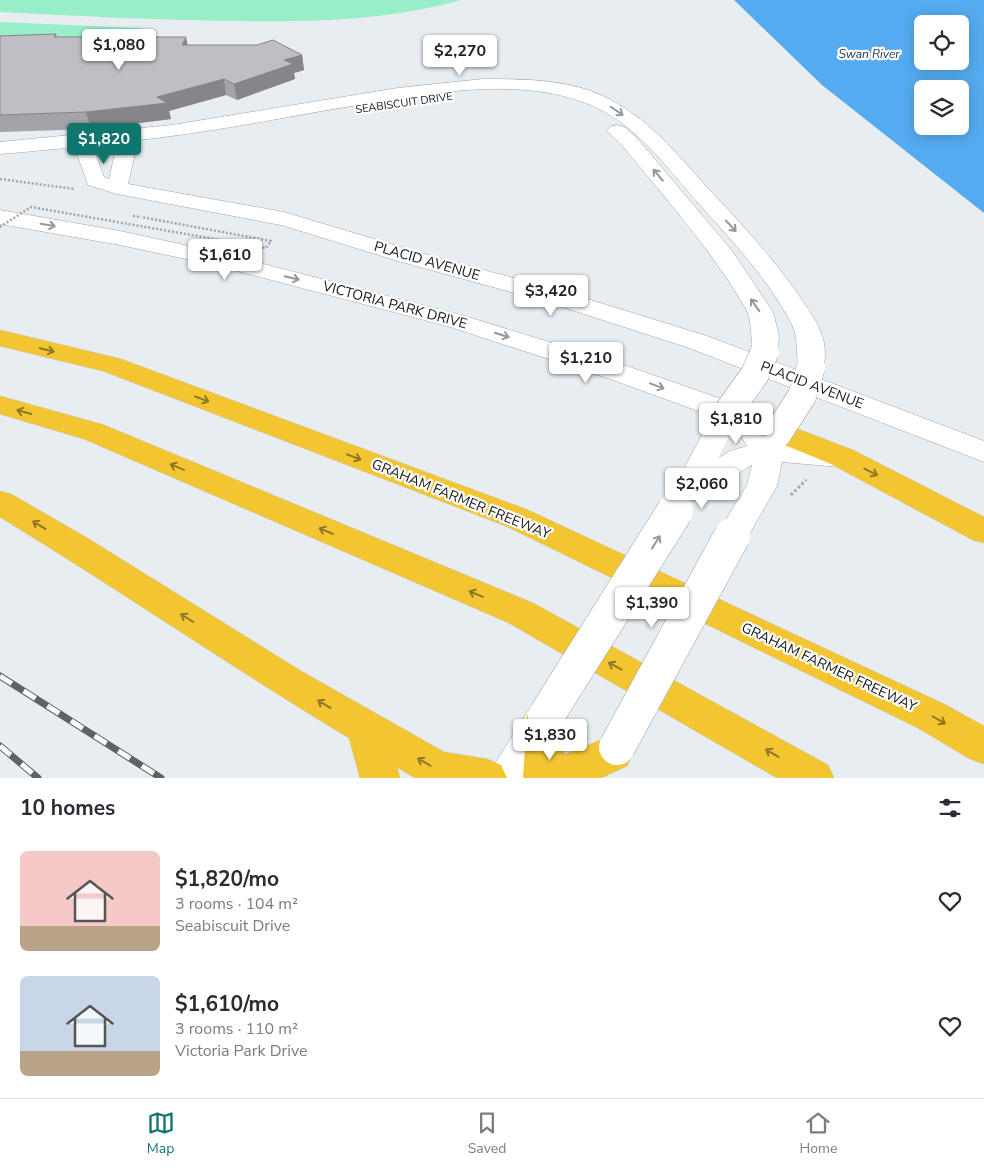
<!DOCTYPE html>
<html lang="en">
<head>
<meta charset="utf-8">
<style>
  body { margin:0; font-family:"Nunito Sans",sans-serif; background:#f7f7f7; color:#2b2b33; height:100vh; display:flex; flex-direction:column; font-size:19px; white-space:nowrap }
  * { box-sizing:border-box; margin:0 }
  p { font-size:16px; color:#7c7c81 }
  .icon { flex:none; width:28px; height:28px; fill:none; stroke:currentColor; stroke-width:2; stroke-linecap:round; stroke-linejoin:round }
  .map { position:relative; height:778px; overflow:hidden }
  .drawer { display:flex; flex-direction:column; background:#fff; flex:1 }
  .drawer>* { flex:none }
  .buttons { position:absolute; left:914px; top:15px; display:grid; gap:10px }
  .buttons a { display:grid; place-items:center; width:55px; height:55px; border-radius:8px; background:#fff; box-shadow:0 2px 12px #0003; font-size:25px }
  .price { position:absolute; translate:-50% -42px; padding:0 11px; border-radius:5px; background:#fff; color:#222; font-size:16px; line-height:32px; filter:drop-shadow(0 1px 2px #0008) }
  .price::after { content:''; position:absolute; left:50%; top:30px; width:15px; height:11px; margin-left:-8px; background:inherit; clip-path:polygon(0 0,100% 0,50% 100%) }
  .price.active { background:#0f766e; color:#fff }
  ul { padding:0; list-style:none }
  li { display:flex; align-items:center; gap:15px; height:125px; padding:0 20px }
  li span { display:grid; place-items:center; flex:none; width:140px; height:100px; border-radius:8px; color:#555 }
  li>.icon { margin-inline-start:auto }
  span .icon { width:60px; height:60px; fill:#fffc; stroke-width:1 }
  li b { font-size:21px }
  h2 { display:flex; justify-content:space-between; align-items:center; height:60px; padding:0 20px; font-size:21px }
  .tab-bar { display:flex; justify-content:space-around; align-items:center; height:70px; border-top:1px solid #e1e1e2; background:#fff; font-size:14px; color:#7c7c81 }
  .tab-bar a { display:grid; justify-items:center; gap:2px }
  .tab-bar .active { color:#0f766e }
  .map>svg:first-child { display:block }
</style>
</head>
<body>
<div class="map">
<svg width="984" height="778" viewBox="0 0 984 778">
  <rect width="100%" height="100%" fill="#e7edf1"/>
  <g fill="#97eec8">
    <path d="M0,0h460c-72,21 -150,22 -225,21 -79,-1 -157,-5 -235,-9z"/>
    <path d="M0,22l140,6 8,11 -148,6z"/>
  </g>
  <path fill="#55abef" fill-rule="evenodd" d="M734,0h250v213l-162,-128zM922,24h38v37h-38zM922,89h38v37h-38z"/>
  <g fill="none" stroke-linecap="round" stroke-linejoin="round">
    <g stroke="#9fa4a8" stroke-width="1">
      <path id="minor" d="M126,143l7,2 3,4 -8,35 156,28 130,39 151,41 142,44 277,105v21l-295,-114 -142,-46 -149,-41 -117,-36 -164,-31 -29,-9 -11,-31 3,-4 7,-2 7,2 10,27 5,2 7,-30 3,-4z"/>
    </g>
    <g stroke="#9fa4a8" stroke-width="1">
      <g id="tertiary">
        <path d="M483,79c41,0 89,0 126,20 45,23 75,64 108,99 31,33 60,65 85,102 7,11 15,21 19,33 5,11 6,30 -1,40l-9,2 -9,-2c-9,-12 -1,-33 -11,-50 -23,-44 -57,-80 -90,-117 -26,-29 -50,-62 -82,-85 -69,-50 -177,-30 -255,-17 -51,8 -100,18 -151,26 -71,11 -142,18 -213,24v-12l172,-17 226,-37z"/>
        <path d="M617,125l7,2 12,10 97,115 40,60 6,24 -1,15 -4,6 -9,2 -9,-2c-7,-10 -2,-33 -10,-48 -34,-59 -81,-111 -124,-164l-15,-14 3,-4z"/>
        <path d="M0,210l120,21 97,21 248,64 165,51 123,43 21,31 66,6 11,3 4,7 -4,7 -11,3 -58,-5 -5,24 -34,59 -11,3 -11,-3 -5,-9 31,-51 5,-20 -51,29 -3,5 -11,3 -11,-3 -4,-8 40,-75 -102,-37 -163,-53 -233,-61 -94,-20 -120,-21zM735,426l12,20 -17,5 -11,7z"/>
        <path d="M544,703l14,5 5,12 -33,58h-42l6,-13 36,-57z"/>
      </g>
    </g>
    <g stroke="#c7c8c8" stroke-width="1">
      <g id="motorway">
        <path d="M0,330l121,29 407,151 416,194 40,22v38l-14,-5 -52,-31 -412,-202 -403,-155 -103,-25z"/>
        <path d="M0,396l104,29 429,178 295,162 6,13h-57l-268,-155 -425,-184 -84,-25z"/>
        <path d="M743,408l110,42 131,67v26l-11,-3 -142,-76 -98,-40 -4,-7 4,-7z"/>
        <path d="M0,491l11,3 78,45 212,132 143,81 43,7 14,6 6,13h-92l-18,-11 3,11h-40l-11,-40c-118,-71 -231,-149 -349,-221z"/>
        <path d="M546,699l13,5 6,12 -1,39 49,-20 14,5 6,13 -6,13 -26,12h-78l4,-62 6,-12z"/>
      </g>
    </g>
    <g stroke="#a1a6a9" stroke-width="2.5" stroke-dasharray="2 2" stroke-linecap="butt">
      <path d="M0,179l74,10"/>
      <path d="M133,216l8,1"/>
    </g>
    <path stroke="#a1a6a9" stroke-width="3" stroke-dasharray="2.5 2.5" stroke-linecap="butt" d="M791,495l15,-15"/>
    <use href="#minor" fill="#fff" fill-rule="evenodd"/>
    <use href="#tertiary" fill="#fff" fill-rule="evenodd"/>
    <use href="#motorway" fill="#f3c531" fill-rule="evenodd"/>
    <g stroke="#606365" stroke-width="7">
      <g id="rail">
        <path d="M0,676l161,102"/>
        <path d="M0,746l38,32"/>
      </g>
    </g>
    <use href="#rail" stroke="#fff" stroke-width="5" stroke-dasharray="14" stroke-linecap="butt"/>
    <g stroke="#9fa4a8" stroke-width="29" stroke-linecap="butt">
      <g id="tertiary-bridge-far1">
        <path d="M728,412l27,-38 10,-23"/>
        <path d="M778,433l24,-37 9,-29"/>
      </g>
    </g>
    <g stroke="#9fa4a8" stroke-width="37" stroke-linecap="butt">
      <g id="tertiary-bridge">
        <path d="M546,716l129,-205"/>
        <path d="M617,747l115,-211"/>
      </g>
    </g>
    <path stroke="#a1a6a9" stroke-width="2.5" stroke-dasharray="2 2" stroke-linecap="butt" d="M0,227l31,-20 235,41 5,-7 -130,-24"/>
    <use href="#tertiary-bridge-far1" stroke="#fff" stroke-width="28"/>
    <use href="#tertiary-bridge" stroke="#fff" stroke-width="36"/>
  </g>
  <path fill="#a4a3a9" d="M56,34l1,3 131,8 114,10 2,15 -10,3 1,6 -58,21 -11,-5 -57,16 2,8 -80,10 -91,3v-96z"/>
  <g fill="#868589">
    <path d="M186,37l3,15 -7,-7z"/>
    <path d="M302,55l2,15 -10,3 1,6 -58,21 -3,-16 50,-24z"/>
    <path d="M224,79l2,16 -57,16 2,8 -80,10 -5,-17 71,-15z"/>
  </g>
  <path fill="#bfbec4" stroke="#868589" d="M56,34l-2,3h132l-4,8h75l16,-5 29,15 -18,5 9,4 -59,20 -10,-5 -67,18 10,6 -81,9 -86,3v-79z"/>
  <defs><path id="oneway-shaft" d="M-6 0H5M1.5-3L5.5 0L1.5 3" fill="none" stroke-width="1.6" stroke-linecap="round" stroke-linejoin="round" transform="scale(1.25)"/></defs>
  <g stroke="#969798">
    <use href="#oneway-shaft" transform="translate(617 111) rotate(35)"/>
    <use href="#oneway-shaft" transform="translate(658 175) rotate(-130)"/>
    <use href="#oneway-shaft" transform="translate(48 225) rotate(10)"/>
    <use href="#oneway-shaft" transform="translate(731 226) rotate(47)"/>
    <use href="#oneway-shaft" transform="translate(292 278) rotate(14)"/>
    <use href="#oneway-shaft" transform="translate(755 305) rotate(-125)"/>
    <use href="#oneway-shaft" transform="translate(502 335) rotate(18)"/>
    <use href="#oneway-shaft" transform="translate(657 386) rotate(20)"/>
    <use href="#oneway-shaft" transform="translate(656 542) rotate(-58)"/>
  </g>
  <g stroke="#907726">
    <use href="#oneway-shaft" transform="translate(47 350) rotate(14)"/>
    <use href="#oneway-shaft" transform="translate(202 399) rotate(21)"/>
    <use href="#oneway-shaft" transform="translate(24 412) rotate(-164)"/>
    <use href="#oneway-shaft" transform="translate(354 457) rotate(21)"/>
    <use href="#oneway-shaft" transform="translate(177 467) rotate(-157)"/>
    <use href="#oneway-shaft" transform="translate(871 472) rotate(27)"/>
    <use href="#oneway-shaft" transform="translate(39 525) rotate(-149)"/>
    <use href="#oneway-shaft" transform="translate(326 531) rotate(-157)"/>
    <use href="#oneway-shaft" transform="translate(476 594) rotate(-157)"/>
    <use href="#oneway-shaft" transform="translate(187 618) rotate(-148)"/>
    <use href="#oneway-shaft" transform="translate(615 666) rotate(-151)"/>
    <use href="#oneway-shaft" transform="translate(324 704) rotate(-149)"/>
    <use href="#oneway-shaft" transform="translate(939 720) rotate(30)"/>
    <use href="#oneway-shaft" transform="translate(772 753) rotate(-149)"/>
    <use href="#oneway-shaft" transform="translate(424 762) rotate(-150)"/>
  </g>
  <g text-anchor="middle" dominant-baseline="central" stroke-width="4.5" stroke-linejoin="round" paint-order="stroke">
    <g font-size="11" fill="#161819" stroke="#fff">
      <text transform="translate(404 103) rotate(-8)">SEABISCUIT DRIVE</text>
    </g>
    <g font-size="12" font-style="italic" fill="#0f334e" stroke="#fff">
      <text x="869" y="54">Swan River</text>
    </g>
    <g font-size="14" fill="#161819" stroke="#fff">
      <text transform="translate(427 261) rotate(16)">PLACID AVENUE</text>
      <text transform="translate(395 305) rotate(15)">VICTORIA PARK DRIVE</text>
      <text transform="translate(812 385) rotate(21)">PLACID AVENUE</text>
      <text transform="translate(461 499) rotate(22)">GRAHAM FARMER FREEWAY</text>
      <text transform="translate(829 667) rotate(25)">GRAHAM FARMER FREEWAY</text>
    </g>
  </g>
</svg>
<div class="buttons">
<a><svg class="icon" aria-label="locate" viewBox="0 0 24 24"><circle cx="12" cy="12" r="6"/><path d="M12 2v4M12 18v4M2 12h4M18 12h4"/></svg></a>
<a><svg class="icon" aria-label="layers" viewBox="0 0 24 24"><path d="M12 4l9 5-9 5-9-5zM3 14l9 5 9-5"/></svg></a>
</div>
<b class="price" style="left:119px;top:71px">$1,080</b>
<b class="price" style="left:460px;top:77px">$2,270</b>
<b class="price active" style="left:104px;top:165px">$1,820</b>
<b class="price" style="left:225px;top:281px">$1,610</b>
<b class="price" style="left:551px;top:317px">$3,420</b>
<b class="price" style="left:586px;top:384px">$1,210</b>
<b class="price" style="left:736px;top:445px">$1,810</b>
<b class="price" style="left:702px;top:510px">$2,060</b>
<b class="price" style="left:652px;top:629px">$1,390</b>
<b class="price" style="left:550px;top:761px">$1,830</b>
</div>
<section class="drawer">
<h2>10 homes<svg class="icon" aria-label="filters" viewBox="0 0 24 24"><path d="M4 7h16M4 17h16"/><circle cx="9" cy="7" r="2"/><circle cx="15" cy="17" r="2"/></svg></h2>
<ul>
<li><span style="background:linear-gradient(#f6c9c9 75%,#b9a48a 0)"><svg class="icon" aria-label="home" viewBox="0 0 24 24"><path d="M3 11l9-7 9 7M6 9v11h12V9"/></svg></span><div><b>$1,820/mo</b><p>3 rooms · 104 m²</p><p>Seabiscuit Drive</p></div><svg class="icon" aria-label="heart" viewBox="0 0 24 24"><path d="M12 20l-8-8c-3-5 5-10 8-4 3-6 11-1 8 4z"/></svg></li>
<li><span style="background:linear-gradient(#c9d6e8 75%,#b9a48a 0)"><svg class="icon" aria-label="home" viewBox="0 0 24 24"><path d="M3 11l9-7 9 7M6 9v11h12V9"/></svg></span><div><b>$1,610/mo</b><p>3 rooms · 110 m²</p><p>Victoria Park Drive</p></div><svg class="icon" aria-label="heart" viewBox="0 0 24 24"><path d="M12 20l-8-8c-3-5 5-10 8-4 3-6 11-1 8 4z"/></svg></li>
</ul>
</section>
<nav class="tab-bar">
<a class="active"><svg class="icon" aria-label="map" viewBox="0 0 24 24"><path d="M3 6l6-2 6 2 6-2v14l-6 2-6-2-6 2zM9 4v14M15 6v14"/></svg>Map</a>
<a><svg class="icon" aria-label="saved" viewBox="0 0 24 24"><path d="M7 4h10v16l-5-4-5 4z"/></svg>Saved</a>
<a><svg class="icon" aria-label="home" viewBox="0 0 24 24"><path d="M3 11l9-7 9 7M6 9v11h12V9"/></svg>Home</a>
</nav>
</body>
</html>
